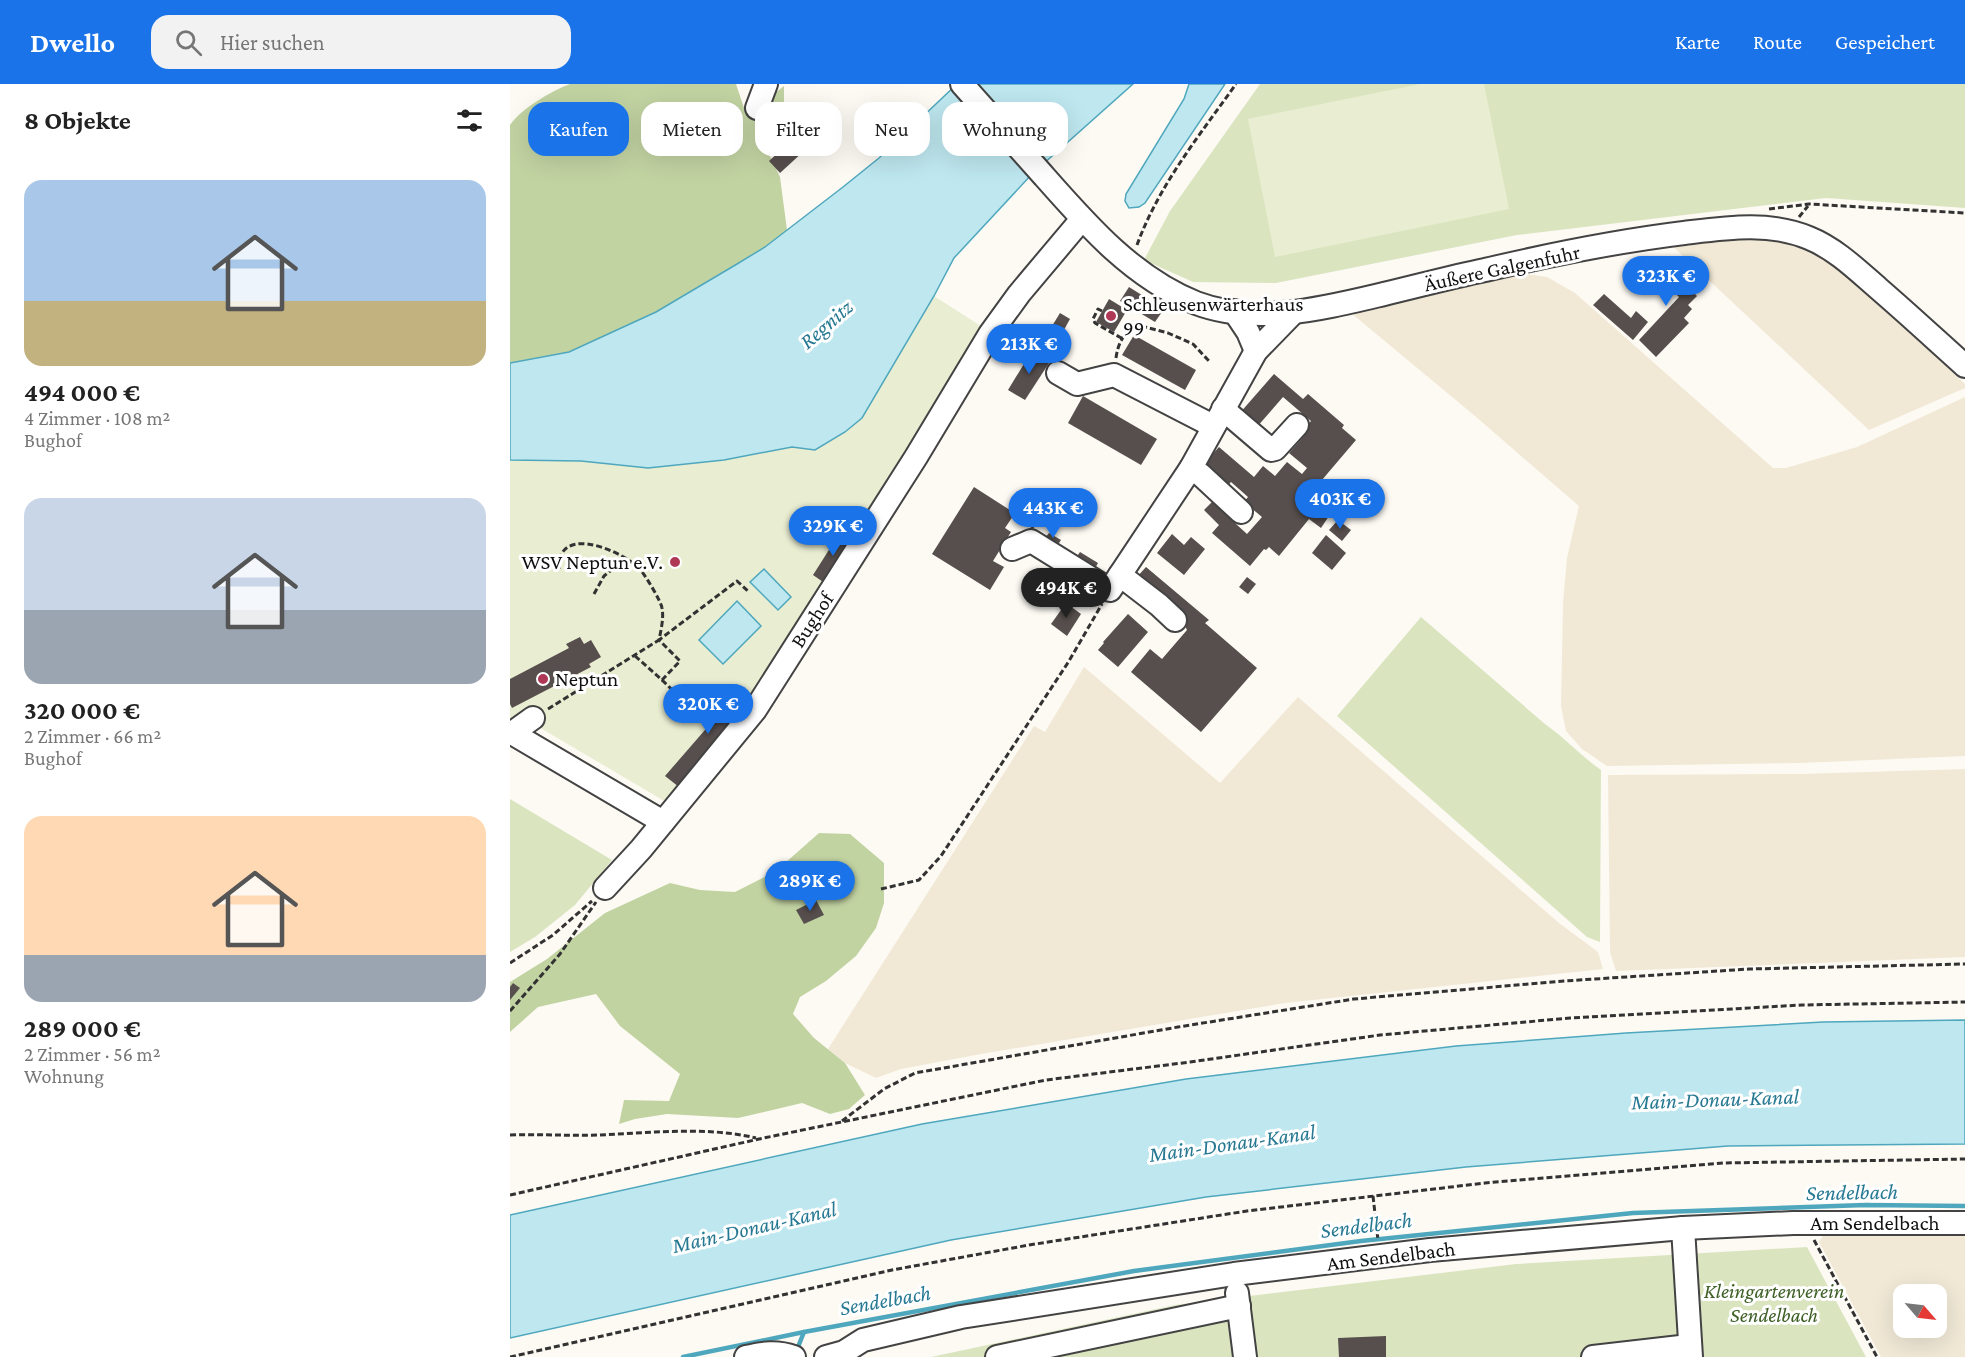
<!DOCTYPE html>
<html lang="de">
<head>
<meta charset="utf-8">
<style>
  body { margin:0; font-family:"Crimson Pro",serif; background:#f2f2f2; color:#222; height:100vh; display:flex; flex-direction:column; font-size:22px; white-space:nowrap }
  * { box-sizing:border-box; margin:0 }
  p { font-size:20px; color:#767676 }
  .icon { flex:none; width:33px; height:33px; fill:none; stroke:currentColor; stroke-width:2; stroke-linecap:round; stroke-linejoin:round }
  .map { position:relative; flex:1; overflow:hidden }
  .drawer { display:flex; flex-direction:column; background:#fff; width:510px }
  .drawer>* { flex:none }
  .guide { position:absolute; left:18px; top:18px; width:570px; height:54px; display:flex; gap:12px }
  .needle { width:39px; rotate:118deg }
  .tools { position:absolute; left:1383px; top:1200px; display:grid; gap:12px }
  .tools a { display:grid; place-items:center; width:54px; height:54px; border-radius:12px; background:#fff; box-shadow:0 6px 24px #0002; font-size:30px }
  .price { position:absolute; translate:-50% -51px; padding:0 14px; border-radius:21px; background:#1a73e8; color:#fff; font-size:20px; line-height:39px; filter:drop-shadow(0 2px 3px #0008) }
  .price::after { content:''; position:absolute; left:50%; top:36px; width:18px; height:14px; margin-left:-9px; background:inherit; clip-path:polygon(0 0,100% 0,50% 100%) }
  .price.on { background:#222; color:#fff }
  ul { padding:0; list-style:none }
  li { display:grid; align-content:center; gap:12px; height:318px; padding:0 24px }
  li span { display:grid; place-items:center; height:186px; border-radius:18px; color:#555 }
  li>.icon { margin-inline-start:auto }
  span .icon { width:108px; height:108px; fill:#fffc; stroke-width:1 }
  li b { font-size:26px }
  h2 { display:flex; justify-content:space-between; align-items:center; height:72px; padding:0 24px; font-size:26px }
  .tag { padding:0 21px; border-radius:18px; background:#fff; box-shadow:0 6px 24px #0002; font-size:21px; line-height:54px }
  .tag.on { background:#1a73e8; color:#fff }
  header { display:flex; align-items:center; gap:36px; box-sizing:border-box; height:84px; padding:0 30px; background:#1a73e8; color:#fff }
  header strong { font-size:28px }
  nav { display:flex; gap:33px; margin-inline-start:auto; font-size:21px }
  .search { width:420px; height:54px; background:#f2f2f2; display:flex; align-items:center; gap:15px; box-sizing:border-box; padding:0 21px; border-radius:18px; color:#767676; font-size:22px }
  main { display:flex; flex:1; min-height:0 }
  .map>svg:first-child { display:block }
</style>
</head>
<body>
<header>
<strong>Dwello</strong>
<div class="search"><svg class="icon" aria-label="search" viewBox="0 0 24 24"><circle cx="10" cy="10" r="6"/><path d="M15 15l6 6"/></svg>Hier suchen</div>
<nav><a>Karte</a><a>Route</a><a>Gespeichert</a></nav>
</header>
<main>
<section class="drawer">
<h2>8 Objekte<svg class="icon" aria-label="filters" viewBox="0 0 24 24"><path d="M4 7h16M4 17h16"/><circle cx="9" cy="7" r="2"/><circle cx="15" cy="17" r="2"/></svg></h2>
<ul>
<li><span style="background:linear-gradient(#a9c7e8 65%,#c2b280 0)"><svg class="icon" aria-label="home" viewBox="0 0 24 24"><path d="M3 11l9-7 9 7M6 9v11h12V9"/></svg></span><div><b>494 000 €</b><p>4 Zimmer · 108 m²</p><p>Bughof</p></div></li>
<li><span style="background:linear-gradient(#c9d6e8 60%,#9aa5b1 0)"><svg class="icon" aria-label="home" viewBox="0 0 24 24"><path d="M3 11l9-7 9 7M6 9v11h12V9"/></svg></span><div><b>320 000 €</b><p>2 Zimmer · 66 m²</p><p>Bughof</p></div></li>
<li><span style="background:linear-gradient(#ffd9b3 75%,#9aa5b1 0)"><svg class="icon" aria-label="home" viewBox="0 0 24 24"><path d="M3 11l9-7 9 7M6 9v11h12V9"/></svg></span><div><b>289 000 €</b><p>2 Zimmer · 56 m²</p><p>Wohnung</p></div></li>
</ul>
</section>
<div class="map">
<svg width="1455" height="1273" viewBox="0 0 1455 1273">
  <rect width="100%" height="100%" fill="#fdfaf4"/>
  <g fill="#f1e9d6" fill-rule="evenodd">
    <path d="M1227,154l37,1 27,8 32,18 23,18 109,101v4l-96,42 -202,-189z"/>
    <path d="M1015,190l22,3 28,16 198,175h13l71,-21 108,-50v359l-164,7 -194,3 -25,-17 -16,-18 -5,-25 2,-103 4,-45 12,-52 -104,-90 -124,-103 87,-21z"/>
    <path d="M574,583l136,116 78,-86 261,226 39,29 5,17 -318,34 -304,51 -80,15 -25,9 -31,-15 -17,-14 206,-323 11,6z"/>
    <path d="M1455,685v188l-349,14 -6,-19 -2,-177 192,-1z"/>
    <path d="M1455,1146v127h-84l-62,-115 7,-11zM1394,1210h32v34h-32z"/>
  </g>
  <g fill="#dae5c0">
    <path d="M750,0h705v124l-139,-10 -309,37 -241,48 -83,-1 -49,-22 26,-49z"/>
    <path d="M911,533l124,107c20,14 36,32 56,46l-1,172 -13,-5 -250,-221z"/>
    <path d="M0,715l102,61 -37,45 -40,32 -25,15z"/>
    <path d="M1297,1163l59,110h-935l244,-52 341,-41z"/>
  </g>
  <g fill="#c2d3a2">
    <path d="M60,0h166l8,24 5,5 35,-27v33l-15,35 11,23 7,53 -22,17 -109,65 -87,40 -59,11v-238c11,-16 41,-34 60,-41z"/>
    <path d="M309,749l31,1 34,29v40l-8,25 -20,28 -30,25 -26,16 -7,17 21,24 31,25 20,32 -16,14 -19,5 -28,-11 -64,15 -71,-4 -32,5 -16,5 5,-24 45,1 11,-27 -60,-48 -24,-32 -58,13 -28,25v-50l37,-23 58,-46 65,-30 30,7 35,2 41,-21z"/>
  </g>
  <g fill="#e9edd1">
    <path d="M910,0h64l25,125 -234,48 -27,-138z"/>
    <path d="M424,212l53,34 -238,375 -83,97 -129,-76 -27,-3v-263l71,1 67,7 76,-8 68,-13 23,3 47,-32z"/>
  </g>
  <g fill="#bee7ef" stroke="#4ea7bd" stroke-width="1.5">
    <path d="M447,0h176l-101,90 -78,84 -20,38 -72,122 -17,14 -30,18 -23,-3 -68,13 -76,8 -67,-7 -71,-1v-97l59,-11 87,-40 81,-48 28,-17 78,-60 36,-29z"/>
    <path d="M679,0h36l-80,119 -6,4 -10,1 -4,-7 1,-7 58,-95z"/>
    <path d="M254,485l27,28 -13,13 -28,-28z"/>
    <path d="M227,517l24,25 -38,38 -24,-24z"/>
    <path d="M1455,936v124l-237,2 -262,21 -260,30 -255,43 -441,98v-123l412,-91 264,-45 270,-33 170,-13 197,-11z"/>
  </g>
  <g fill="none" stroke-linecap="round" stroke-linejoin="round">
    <g stroke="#4ea7bd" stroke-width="4.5">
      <path d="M286,1268l8,-20"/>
      <path d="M173,1273l121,-25 330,-61 227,-30 272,-28 232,-8 100,1"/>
    </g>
  </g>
  <g fill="#574f4d">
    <path d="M283,55l11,12 -24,22 -11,-12z"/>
    <path d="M1148,173l39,39 -9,9 4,4 -8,9 5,5 -33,34 -17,-17 40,-43 -14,-13 -9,9 -3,-3 -2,2 -10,-9 3,-3 -4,-4z"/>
    <path d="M619,203l35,22 -9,13 -35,-21z"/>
    <path d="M1094,210l27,24 5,-7 12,11 -15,18 -40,-35z"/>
    <path d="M599,215l18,11 -13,22 -18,-10z"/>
    <path d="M550,229l10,6 -10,18 -11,-6z"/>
    <path d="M624,251l62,35 -11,20 -63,-35z"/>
    <path d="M523,265l18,11 -26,40 -17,-10z"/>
    <path d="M764,290l29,25 5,-5 36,31 -2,3 14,12 -40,47 6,5 -7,8 16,13 -10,15 -12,-9 -30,37 -10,-9 -3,3 -2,-1 -14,17 -38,-33 7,-8 -15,-15 8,-8 35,32 15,-17 -18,-15 4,-5 -17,-15 -5,6 -25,-21 18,-20 35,30 9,-11 12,10 12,-14 15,12 5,-6 -18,-15 15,-17 -3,-3 10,-12 -28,-24 -27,31 -17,-14z"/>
    <path d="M573,312l74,43 -16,26 -73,-42z"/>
    <path d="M464,403l39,25 2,-3 22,14 -4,6 -20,-13 -8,12 6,4 -18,29 11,6 -14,23 -58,-36z"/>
    <path d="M828,436l13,10 -9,11 -13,-11z"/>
    <path d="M331,447l13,9 -28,44 -13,-9z"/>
    <path d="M539,449l12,7 -4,6 -12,-8z"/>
    <path d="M662,450l12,11 7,-8 14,12 -21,26 -27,-22z"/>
    <path d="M816,451l20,18 -14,17 -20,-17z"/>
    <path d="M570,468l18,11 -4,7 -18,-12z"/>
    <path d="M636,483l63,53 -4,3 52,45 -56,64 -70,-60 19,-23 12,10 25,-29 -7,-13 -44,-39z"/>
    <path d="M737,493l9,7 -8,10 -9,-7z"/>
    <path d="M556,519l15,11 -14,22 -16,-12z"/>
    <path d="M618,530l20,18 -30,35 -20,-17 6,-7 -1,-1z"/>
    <path d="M70,553l4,7 7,-4 10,17 -12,7 2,3 -79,41 -2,-4v-25l59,-31 -3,-4z"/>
    <path d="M226,600l12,12 -23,20 10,8 -56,63 -14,-11 46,-53 -14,-13 12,-12 8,8 6,-6 -1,-1z"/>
    <path d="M306,816l8,15 -20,9 -8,-14z"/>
    <path d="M3,899l7,5 -10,12v-13z"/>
    <path d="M876,1252v21h-47l-1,-19z"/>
  </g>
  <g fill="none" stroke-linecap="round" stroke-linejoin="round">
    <g stroke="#434343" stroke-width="26">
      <g id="minor">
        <path d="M452,0c27,30 54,61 81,91 44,50 90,103 153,128 60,23 129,5 188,-9 34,-8 67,-17 101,-24 64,-15 134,-29 199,-37 41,-5 85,-12 125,5 27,11 48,32 70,51 29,25 57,51 86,77"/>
        <path d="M247,24l9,-24"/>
        <path d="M724,227l14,21 8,19"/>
        <path d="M548,289l19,11 37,-9 99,51"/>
        <path d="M713,325l48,41 4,-1 22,-24"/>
        <path d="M681,384l10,7 40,37"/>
        <path d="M502,465l19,-8 79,49 81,-122 65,-117 38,-39"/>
        <path d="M610,491l39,30 16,15"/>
        <path d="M0,648l153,90"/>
        <path d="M2,649l21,-15"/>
        <path d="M95,804l36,-39 114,-139 161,-253 74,-123 29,-40 63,-75"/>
        <path d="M1173,1144l8,129"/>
        <path d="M727,1209l8,64"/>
        <path d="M236,1273c17,-4 31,-6 48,0"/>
        <path d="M316,1273l18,-5 19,-12 98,-23 273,-43 196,-24 253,-22 110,-5h172"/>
        <path d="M487,1273l242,-51"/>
        <path d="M1083,1273l96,-11"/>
      </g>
    </g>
    <g stroke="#323232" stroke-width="3" stroke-dasharray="6 3" stroke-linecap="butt">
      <path d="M1259,125l40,-5 156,9"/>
      <path d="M1289,133l9,-11"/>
      <path d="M627,161c22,-60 62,-109 99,-161"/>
      <path d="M592,227l-4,-2 -5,10 2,4 28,16"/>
      <path d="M542,273v-14l5,-9"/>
      <path d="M606,274c2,-15 8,-26 21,-33l31,8 25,11 16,17"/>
      <path d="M84,510l10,-18 21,-17"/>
      <path d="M125,572l27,24 18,-19 -21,-21 78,-59 11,10"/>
      <path d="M152,596l31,30"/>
      <path d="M38,625l111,-69c2,-10 5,-22 3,-32 -1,-7 -18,-35 -23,-40 -14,-14 -66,-39 -78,-13 -2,4 -2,10 -2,14"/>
      <path d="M371,805l38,-9 22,-24 128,-195 33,-57"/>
      <path d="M0,879l43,-28 39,-34"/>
      <path d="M0,927l50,-57 36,-52"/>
      <path d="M332,1037l42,-32 31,-16 263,-46 176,-28 210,-18 185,-12 216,-5"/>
      <path d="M0,1051c30,-1 59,1 89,0 52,-2 107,-9 157,3"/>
      <path d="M0,1111l249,-56 287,-59 144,-18 190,-27 190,-17 232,-13 163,-3"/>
      <path d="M863,1112l5,44"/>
      <path d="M1304,1156l63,117"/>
      <path d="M0,1273l382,-87 137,-25 218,-34 238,-28 238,-20 242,-4"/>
    </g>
    <use href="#minor" stroke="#fff" stroke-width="22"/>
  </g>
  <g fill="#af3856" stroke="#fff" stroke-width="2">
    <circle cx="601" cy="232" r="6"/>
    <circle cx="165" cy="478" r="6"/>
    <circle cx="33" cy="595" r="6"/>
  </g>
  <g text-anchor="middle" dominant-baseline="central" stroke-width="6" stroke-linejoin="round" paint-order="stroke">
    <g font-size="21" fill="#101010" stroke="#fff">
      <text transform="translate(992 184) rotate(-12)">Äußere Galgenfuhr</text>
      <text transform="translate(302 536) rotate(-57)">Bughof</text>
      <text x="1365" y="1139">Am Sendelbach</text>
      <text transform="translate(881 1172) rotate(-7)">Am Sendelbach</text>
    </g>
    <g font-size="21" fill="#101010" stroke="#fff" text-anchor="start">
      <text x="613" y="220">Schleusenwärterhaus<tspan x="613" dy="24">99</tspan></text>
      <text x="153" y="478" text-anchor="end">WSV Neptun e.V.</text>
      <text x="45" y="595">Neptun</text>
    </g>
    <g font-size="21" font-style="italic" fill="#3e6027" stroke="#fff">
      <text x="1264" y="1207">Kleingartenverein<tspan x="1264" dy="24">Sendelbach</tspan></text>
    </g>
    <g font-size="22" font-style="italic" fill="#277993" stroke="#fff">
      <text transform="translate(316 240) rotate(-41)">Regnitz</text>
      <text transform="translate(1205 1015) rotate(-2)">Main-Donau-Kanal</text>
      <text transform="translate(722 1059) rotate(-8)">Main-Donau-Kanal</text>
      <text transform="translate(1342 1108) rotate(-1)">Sendelbach</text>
      <text transform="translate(856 1141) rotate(-7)">Sendelbach</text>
      <text transform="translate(244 1143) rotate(-13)">Main-Donau-Kanal</text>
      <text transform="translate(375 1216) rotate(-10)">Sendelbach</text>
    </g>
  </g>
</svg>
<div class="tools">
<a><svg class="needle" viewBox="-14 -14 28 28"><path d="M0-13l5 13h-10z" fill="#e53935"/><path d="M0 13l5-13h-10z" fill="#767676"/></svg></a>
</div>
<b class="price" style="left:1156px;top:223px">323K €</b>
<b class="price" style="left:519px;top:291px">213K €</b>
<b class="price" style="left:830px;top:446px">403K €</b>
<b class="price" style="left:543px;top:455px">443K €</b>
<b class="price" style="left:323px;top:473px">329K €</b>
<b class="price on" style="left:556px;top:535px">494K €</b>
<b class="price" style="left:198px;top:651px">320K €</b>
<b class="price" style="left:300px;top:828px">289K €</b>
<div class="guide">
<a class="tag on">Kaufen</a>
<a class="tag">Mieten</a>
<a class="tag">Filter</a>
<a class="tag">Neu</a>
<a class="tag">Wohnung</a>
</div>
</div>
</main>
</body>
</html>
